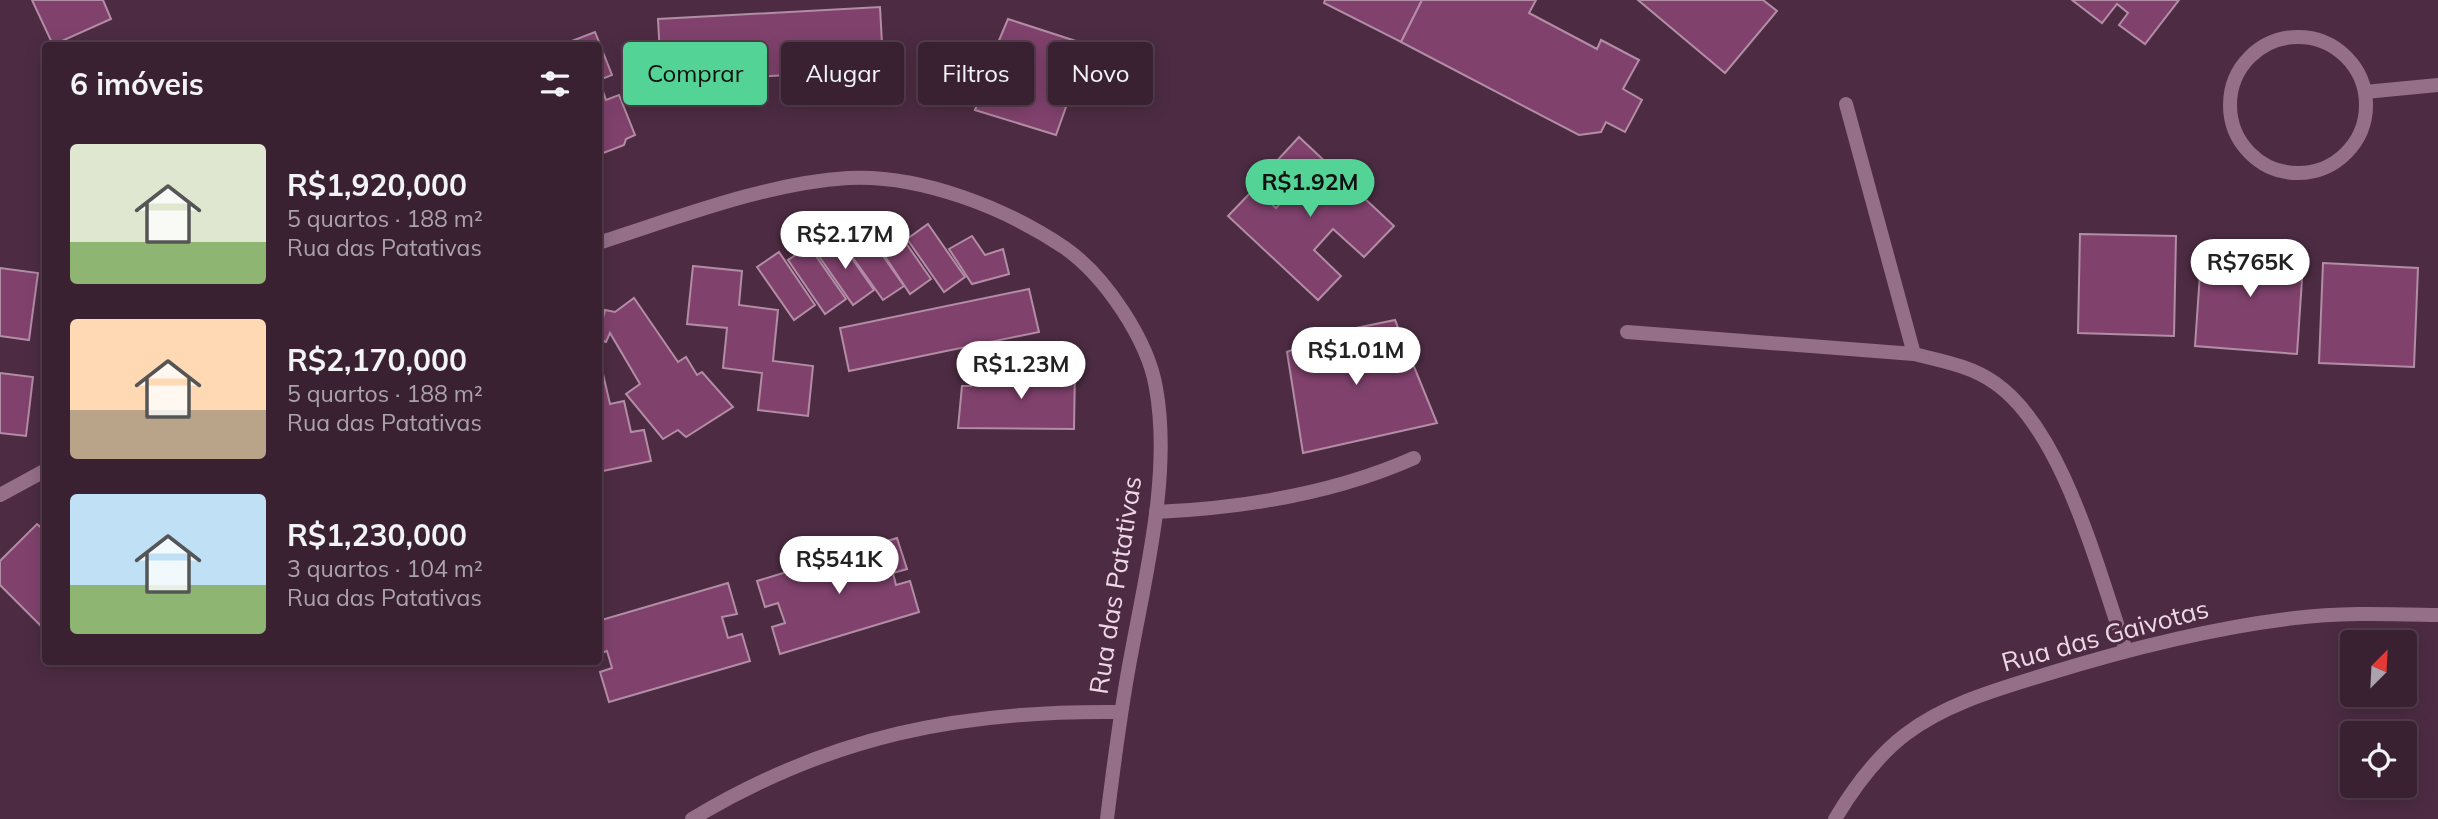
<!DOCTYPE html>
<html lang="pt">
<head>
<meta charset="utf-8">
<style>
  body { margin:0; font-family:Mulish,sans-serif; background:#41293a; color:#f1f3f6; height:100vh; display:flex; flex-direction:column; font-size:26px; white-space:nowrap }
  * { box-sizing:border-box; margin:0 }
  p { font-size:23px; color:#aba3ac }
  .icon { flex:none; width:38px; height:38px; fill:none; stroke:currentColor; stroke-width:2; stroke-linecap:round; stroke-linejoin:round }
  .map { position:relative; flex:1; overflow:hidden }
  .details { position:absolute; left:42px; top:42px; width:560px; height:623px; display:flex; flex-direction:column; background:#3a2132; border-radius:7px; box-shadow:0 4px 18px #0003,0 0 0 2px #543e4d }
  .details>* { flex:none }
  .hud { position:absolute; left:623px; top:42px; width:665px; height:63px; display:flex; gap:14px }
  .needle { width:46px; rotate:24deg }
  .buttons { position:absolute; left:2340px; top:630px; display:grid; gap:14px }
  .buttons a { display:grid; place-items:center; width:77px; height:77px; border-radius:7px; background:#3a2132; box-shadow:0 4px 18px #0003,0 0 0 2px #543e4d; font-size:35px }
  .price { position:absolute; translate:-50% -60px; padding:0 16px; border-radius:24px; background:#fff; color:#222; font-size:23px; line-height:46px; filter:drop-shadow(0 2px 4px #0008) }
  .price::after { content:''; position:absolute; left:50%; top:42px; width:21px; height:16px; margin-left:-10px; background:inherit; clip-path:polygon(0 0,100% 0,50% 100%) }
  .price.active { background:#53d396; color:#111 }
  ul { padding:0; list-style:none }
  li { display:flex; align-items:center; gap:21px; height:175px; padding:0 28px }
  li span { display:grid; place-items:center; flex:none; width:196px; height:140px; border-radius:7px; color:#555 }
  li>.icon { margin-inline-start:auto }
  span .icon { width:84px; height:84px; fill:#fffc; stroke-width:1 }
  li b { font-size:30px }
  h2 { display:flex; justify-content:space-between; align-items:center; height:84px; padding:0 28px; font-size:30px }
  .tag { padding:0 24px; border-radius:7px; background:#3a2132; box-shadow:0 4px 18px #0003,0 0 0 2px #543e4d; font-size:24px; line-height:63px }
  .tag.active { background:#53d396; color:#111 }
  .map>svg:first-child { display:block }
</style>
</head>
<body>
<div class="map">
<svg width="2438" height="819" viewBox="0 0 2438 819">
  <rect width="100%" height="100%" fill="#4d2c43"/>
  <g fill="#80426d" stroke="#b38ca5" stroke-width="2">
    <path d="M32,0h71l8,19 -58,26z"/>
    <path d="M1325,0h97l-21,42 -77,-39z"/>
    <path d="M1422,0h114l-7,13 68,36 4,-9 38,20 -16,29 19,11 -17,32 -19,-10 -5,10 -22,3 -178,-93z"/>
    <path d="M1638,0h125l14,11 -52,62z"/>
    <path d="M2072,0h107l-34,44 -26,-19 9,-12 -11,-9 -15,19z"/>
    <path d="M880,7l3,55 -24,1 1,8 -175,10 -1,-8 -23,2 -3,-56z"/>
    <path d="M1008,19l80,26 -11,31 -18,9 7,22 -10,28 -81,-25 12,-33 18,-9 -8,-23z"/>
    <path d="M595,32l17,43 -13,5 7,20 13,-5 16,40 -9,4 -2,6 -26,10v-109h-39z"/>
    <path d="M1299,137l95,89 -30,31 -31,-28 -19,21 27,26 -23,24 -90,-84 27,-28 21,20 21,-23 -23,-21z"/>
    <path d="M928,224l37,53 -21,15 -37,-53z"/>
    <path d="M894,226l37,53 -21,15 -36,-54z"/>
    <path d="M867,233l37,53 -21,14 -37,-52z"/>
    <path d="M2080,234l96,2 -2,100 -96,-3z"/>
    <path d="M972,236l13,19 18,-6 6,25 -37,10 -23,-35z"/>
    <path d="M837,237l37,53 -21,15 -37,-53z"/>
    <path d="M2202,244l102,6 -7,104 -102,-8z"/>
    <path d="M809,246l37,53 -21,15 -37,-54z"/>
    <path d="M779,252l36,53 -21,15 -37,-53z"/>
    <path d="M2323,263l95,5 -4,99 -95,-4z"/>
    <path d="M693,266l49,5 -3,34 39,5 -5,51 40,5 -5,50 -50,-6 4,-37 -39,-5 4,-40 -40,-4z"/>
    <path d="M0,268l38,5 -9,67 -29,-4z"/>
    <path d="M1029,289l10,43 -190,39 -9,-43z"/>
    <path d="M634,298l44,64 8,-5 11,18 5,-3 31,35 -47,30 -8,-7 -15,9 -37,-45 14,-10 -30,-51 -4,9 -8,-3 7,-29 10,2z"/>
    <path d="M1395,320l42,103 -134,30 -16,-101 50,-20z"/>
    <path d="M1027,367l48,1 -1,61 -116,-1 4,-42h9v-8l56,1z"/>
    <path d="M0,373l33,4 -7,59 -26,-3z"/>
    <path d="M598,374h5l7,30 14,-3 7,31 13,-2 7,31 -53,11z"/>
    <path d="M37,524l9,8v99l-46,-46v-24z"/>
    <path d="M897,538l10,31 -14,4 3,12 14,-4 9,31 -139,42 -8,-27 13,-4 -7,-20 -13,4 -8,-26z"/>
    <path d="M728,583l9,31 -15,3 6,21 14,-4 8,27 -141,41 -9,-30 12,-4 -5,-17 -9,3v-33z"/>
  </g>
  <g fill="none" stroke-linecap="round" stroke-linejoin="round">
    <path stroke="#956f88" stroke-width="14" d="M1156,512c88,-4 177,-18 258,-54"/>
    <g stroke="#956f88" stroke-width="14">
      <circle cx="2298" cy="105" r="68"/>
      <path d="M2365,92l73,-7"/>
      <path d="M1846,104l68,250"/>
      <path d="M598,243c79,-25 168,-60 250,-65 72,-4 158,30 217,70 40,28 83,92 91,140 15,83 -9,181 -24,262 -11,56 -18,112 -25,169"/>
      <path d="M1627,332l287,22c28,7 57,12 81,29 69,48 103,189 131,267"/>
      <path d="M0,495l46,-25"/>
      <path d="M692,819c138,-83 268,-109 428,-107"/>
      <path d="M1835,819c18,-30 43,-64 71,-85 41,-31 93,-45 141,-60 81,-25 163,-46 248,-56 47,-6 96,-4 143,-3"/>
    </g>
  </g>
  <g text-anchor="middle" dominant-baseline="central" stroke-width="6" stroke-linejoin="round" paint-order="stroke">
    <g font-size="26" fill="#edd8e5" stroke="#4d2c43">
      <text transform="translate(1115 585) rotate(-81)">Rua das Patativas</text>
      <text transform="translate(2105 635) rotate(-15)">Rua das Gaivotas</text>
    </g>
  </g>
</svg>
<div class="buttons">
<a><svg class="needle" viewBox="-14 -14 28 28"><path d="M0-13l5 13h-10z" fill="#e53935"/><path d="M0 13l5-13h-10z" fill="#aba3ac"/></svg></a>
<a><svg class="icon" aria-label="locate" viewBox="0 0 24 24"><circle cx="12" cy="12" r="6"/><path d="M12 2v4M12 18v4M2 12h4M18 12h4"/></svg></a>
</div>
<b class="price active" style="left:1310px;top:219px">R$1.92M</b>
<b class="price" style="left:845px;top:271px">R$2.17M</b>
<b class="price" style="left:2250px;top:299px">R$765K</b>
<b class="price" style="left:1356px;top:387px">R$1.01M</b>
<b class="price" style="left:1021px;top:401px">R$1.23M</b>
<b class="price" style="left:839px;top:596px">R$541K</b>
<div class="hud">
<a class="tag active">Comprar</a>
<a class="tag">Alugar</a>
<a class="tag">Filtros</a>
<a class="tag">Novo</a>
</div>
<section class="details">
<h2>6 imóveis<svg class="icon" aria-label="filters" viewBox="0 0 24 24"><path d="M4 7h16M4 17h16"/><circle cx="9" cy="7" r="2"/><circle cx="15" cy="17" r="2"/></svg></h2>
<ul>
<li><span style="background:linear-gradient(#dfe7d0 70%,#8fb573 0)"><svg class="icon" aria-label="home" viewBox="0 0 24 24"><path d="M3 11l9-7 9 7M6 9v11h12V9"/></svg></span><div><b>R$1,920,000</b><p>5 quartos · 188 m²</p><p>Rua das Patativas</p></div></li>
<li><span style="background:linear-gradient(#ffd9b3 65%,#b9a48a 0)"><svg class="icon" aria-label="home" viewBox="0 0 24 24"><path d="M3 11l9-7 9 7M6 9v11h12V9"/></svg></span><div><b>R$2,170,000</b><p>5 quartos · 188 m²</p><p>Rua das Patativas</p></div></li>
<li><span style="background:linear-gradient(#bfe0f5 65%,#8fb573 0)"><svg class="icon" aria-label="home" viewBox="0 0 24 24"><path d="M3 11l9-7 9 7M6 9v11h12V9"/></svg></span><div><b>R$1,230,000</b><p>3 quartos · 104 m²</p><p>Rua das Patativas</p></div></li>
</ul>
</section>
</div>
</body>
</html>
